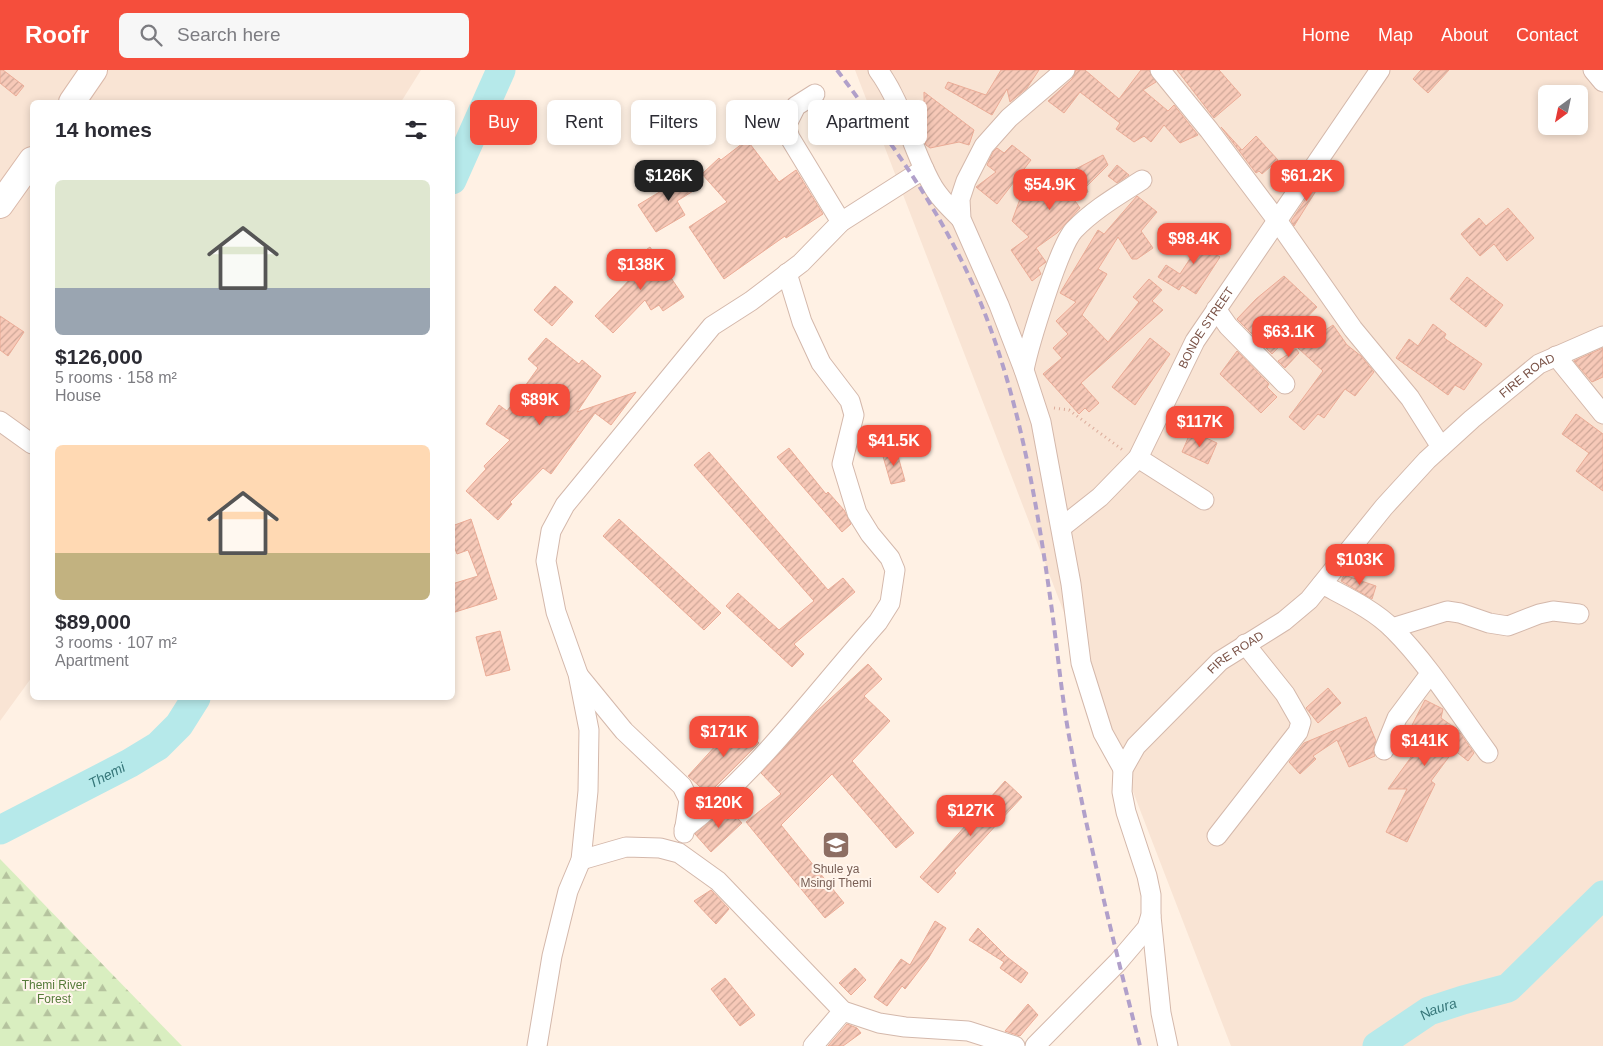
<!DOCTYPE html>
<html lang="en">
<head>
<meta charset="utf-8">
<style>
  body { margin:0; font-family:Arial,sans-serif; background:#f7f7f7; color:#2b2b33; height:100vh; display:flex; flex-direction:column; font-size:19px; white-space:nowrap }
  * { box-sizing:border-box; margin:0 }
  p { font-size:16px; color:#7c7c81 }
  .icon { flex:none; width:28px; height:28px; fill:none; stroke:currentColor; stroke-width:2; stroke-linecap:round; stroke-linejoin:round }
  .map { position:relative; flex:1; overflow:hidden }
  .side { position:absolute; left:30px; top:30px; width:425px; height:600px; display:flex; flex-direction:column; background:#fff; border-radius:8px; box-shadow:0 2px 8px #0003 }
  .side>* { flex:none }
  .banner { position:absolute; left:470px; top:30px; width:475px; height:45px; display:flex; gap:10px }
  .needle { width:32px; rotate:213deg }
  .controls { position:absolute; left:1538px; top:15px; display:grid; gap:10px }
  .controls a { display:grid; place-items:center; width:50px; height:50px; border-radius:8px; background:#fff; box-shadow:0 2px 8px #0003; font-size:25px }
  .price { position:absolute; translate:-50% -42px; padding:0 11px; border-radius:10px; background:#f54e3c; color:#fff; font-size:16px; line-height:32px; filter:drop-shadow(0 1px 2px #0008) }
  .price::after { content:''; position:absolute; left:50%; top:30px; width:15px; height:11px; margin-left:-8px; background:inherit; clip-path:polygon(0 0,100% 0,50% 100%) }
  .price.on { background:#222; color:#fff }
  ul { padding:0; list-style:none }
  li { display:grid; align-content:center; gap:10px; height:265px; padding:0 25px }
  li span { display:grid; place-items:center; height:155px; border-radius:8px; color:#555 }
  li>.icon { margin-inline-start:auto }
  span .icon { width:90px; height:90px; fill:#fffc; stroke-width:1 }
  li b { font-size:21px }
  h2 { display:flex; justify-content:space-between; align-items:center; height:60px; padding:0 25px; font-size:21px }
  .pill { padding:0 18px; border-radius:8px; background:#fff; box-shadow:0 2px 8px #0003; font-size:18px; line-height:45px }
  .pill.on { background:#f54e3c; color:#fff }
  header { display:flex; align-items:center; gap:30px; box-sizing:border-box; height:70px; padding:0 25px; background:#f54e3c; color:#fff }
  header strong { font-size:24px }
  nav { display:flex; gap:28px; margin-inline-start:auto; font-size:18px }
  .search { width:350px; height:45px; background:#f7f7f7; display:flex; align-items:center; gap:12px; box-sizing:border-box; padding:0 18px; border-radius:8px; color:#7c7c81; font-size:19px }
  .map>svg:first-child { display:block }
</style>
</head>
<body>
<header>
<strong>Roofr</strong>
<div class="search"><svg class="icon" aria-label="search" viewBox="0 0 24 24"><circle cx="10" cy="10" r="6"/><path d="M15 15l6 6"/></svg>Search here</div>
<nav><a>Home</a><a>Map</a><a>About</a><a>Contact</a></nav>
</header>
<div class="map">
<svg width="1603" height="976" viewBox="0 0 1603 976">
  <defs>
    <pattern id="forest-firs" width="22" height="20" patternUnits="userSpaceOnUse" patternTransform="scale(1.25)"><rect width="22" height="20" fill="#d9eec0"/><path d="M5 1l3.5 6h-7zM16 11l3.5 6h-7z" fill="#b5c39e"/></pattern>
    <pattern id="building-hatch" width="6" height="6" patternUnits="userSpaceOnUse" patternTransform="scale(1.25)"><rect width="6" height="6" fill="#f7c9b8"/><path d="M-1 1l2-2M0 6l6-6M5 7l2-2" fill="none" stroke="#cda697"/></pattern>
  </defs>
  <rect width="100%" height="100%" fill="#fff1e4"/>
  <g fill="#f9e4d4" fill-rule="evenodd">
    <path d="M0,0h421l-20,32h-369v575l-32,44z"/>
    <path d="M855,0h748v976h-372zM1546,24h33v32h-33z"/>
  </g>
  <path fill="url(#forest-firs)" d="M0,789l182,187h-182z"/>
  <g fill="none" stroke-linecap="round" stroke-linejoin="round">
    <g stroke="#b6e9ea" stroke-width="29">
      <path d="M452,110l49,-110"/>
      <path id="s1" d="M0,760l130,-67 28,-17 21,-21 17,-27"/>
      <path id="s2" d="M1377,976l52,-35 34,-11 45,-12 95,-93"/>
    </g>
  </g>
  <g fill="url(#building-hatch)" stroke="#ebac97">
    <path d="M0,0h3l21,16 -8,10 -16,-13z"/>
    <path d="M1001,0h38l-12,18 -17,14 -3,-13 -15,26 -47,-27 3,-6 38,13z"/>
    <path d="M1076,0h9l34,29 22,-29h8l7,12 -13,8 25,21 6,-6 24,30 -18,8 -16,-18 -13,17 -7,-6 -10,6 -18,-13 4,-6 -40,-31 -16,21 -16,-12 24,-22z"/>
    <path d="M1177,0h42l22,25 -27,23z"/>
    <path d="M1421,0h28l-21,23 -15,-14z"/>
    <path d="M924,22l50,38 -5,15 -10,-3 -29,6 -4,-3 -2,-6 2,-3 -5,-5 -4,-10 3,-5 -4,-8 8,-3z"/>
    <path d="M1221,57l21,23 14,-14 22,24 -16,14 -3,-3 -3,2z"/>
    <path d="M747,70l32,42 17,-12 27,44 -37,24 -1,-2 -61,43 -35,-52 38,-25 -25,-28 17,-16 2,2z"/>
    <path d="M1012,75l19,15 -34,44 -21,-17 20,-15 -9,-7 6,-13 4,-4 7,5z"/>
    <path d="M1103,85l5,10 -22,22 2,5 -15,6 7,10 -23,25 -21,15 10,14 -8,6 3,6 -9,7 -21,-31 18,-13 -17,-16 17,-47 15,10 3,-4 3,2z"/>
    <path d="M1117,95l12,10 -12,8 -9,-7z"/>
    <path d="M694,101l9,14 -26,16 8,14 -29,17 -18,-27z"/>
    <path d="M1321,106l3,2 -30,48 -3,-5z"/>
    <path d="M1137,126l20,16 -16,19 12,17 -16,11h-5l-14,-22 -20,32 9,5 -25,41 26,27 31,-40 -6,-5 16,-18 13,11 -10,11 11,9 -82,73 18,20 -10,9 -4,-4 -6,6 -36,-40 19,-16 -9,-10 15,-14 -12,-13 20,-19 -16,-9 38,-63 6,4z"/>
    <path d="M1508,138l26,30 -27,23 -13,-17 -14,12 -19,-22 18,-16 7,8z"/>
    <path d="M1201,160l17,10 -7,11 9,6 -24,37 -14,-9 -3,5 -21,-13 8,-12 14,9 15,-23 -5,-3z"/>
    <path d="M650,177l34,50 -21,14 -4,-6 -8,5 -6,-10 -32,33 -18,-17 39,-41 -8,-11z"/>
    <path d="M1284,206l33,31 -45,47 -35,-35 19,-20z"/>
    <path d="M1467,207l36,28 -17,22 -36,-28z"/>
    <path d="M555,216l18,16 -21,24 -18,-16z"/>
    <path d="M0,246l24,16 -16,24 -8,-6z"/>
    <path d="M1433,254l13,10 -2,4 38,26 -18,26 -9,-5 -7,10 -52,-37 13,-19 9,7z"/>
    <path d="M1333,255l14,20 14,11 13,16 -19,24 -10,-7 -21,29 -6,-4 -14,16 -15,-13 34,-46 -25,-23z"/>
    <path d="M546,268l33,26 3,-4 19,16 -24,36 59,-20 -25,33 -16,-12 -44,61 -8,-6 -33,34 2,2 -14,16 -32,-29 20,-22 -2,-3 26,-26 -24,-16 13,-19 8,6 31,-43 -10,-9z"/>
    <path d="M1150,268l20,16 -35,51 -23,-18z"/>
    <path d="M1603,278v29l-11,5 -18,-21z"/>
    <path d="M1296,279l3,4 -14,15 -7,-7z"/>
    <path d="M1237,281l32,33 -2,3 10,10 -16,16 -41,-39z"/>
    <path d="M1576,344l27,20v57l-27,-20 13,-18 -27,-19z"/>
    <path d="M1191,361l26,12 -9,21 -26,-12z"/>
    <path d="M789,378l37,46 2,-2 16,18 7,14 -9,8 -65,-75z"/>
    <path d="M896,379l9,32 -14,3 -9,-31z"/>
    <path d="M709,382l119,138 15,-12 12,14 -61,52 10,10 -12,13 -66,-61 12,-13 41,37 35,-29 -120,-136z"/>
    <path d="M471,449l26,80 -45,14v-29l26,-8 -10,-26 -11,4 -5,-13v-15z"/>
    <path d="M619,449l102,94 -17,17 -101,-94z"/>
    <path d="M1344,505l32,11 -4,13 -31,-18z"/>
    <path d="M500,561l10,39 -24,6 -10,-39z"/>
    <path d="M868,594l14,15 -18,17 26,25 -38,40 62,72 -18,15 -64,-74 -51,51 63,78 -19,15 -79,-96 35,-28 -20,-21 55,-61z"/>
    <path d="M1328,618l13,15 -23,20 -12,-15z"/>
    <path d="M1425,630l18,9 -2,9 17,12 16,23 -6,8 -14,-11 -23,31 4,3 -28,58 -21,-10 21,-43h-19l39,-54 -17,-6z"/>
    <path d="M1366,647l10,24 -3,10 2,5 -26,11 -12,-27 -24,16 3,3 -16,15 -11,-12 15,-19z"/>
    <path d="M738,651l21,22 -51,51 -20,-18z"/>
    <path d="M1005,711l17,16 -68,74 2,2 -18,20 -18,-16z"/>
    <path d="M727,737l15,16 -31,29 -16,-18z"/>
    <path d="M711,820l18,19 -13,15 -22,-23z"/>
    <path d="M935,851l11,7 -18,31 -23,30 -3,-3 -15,20 -13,-9 27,-38 9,6z"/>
    <path d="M978,858l29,29 21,16 -7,10 -21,-15 4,-6 -35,-22z"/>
    <path d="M855,898l11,12 -15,15 -12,-12z"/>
    <path d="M725,908l30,37 -15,11 -29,-37z"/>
    <path d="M1028,934l10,11 -18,21 -15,-5z"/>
    <path d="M847,954l10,4 4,5 -18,13h-15z"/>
  </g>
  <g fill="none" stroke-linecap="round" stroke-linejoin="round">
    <g stroke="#d4b8ab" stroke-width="21">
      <g id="street">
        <path d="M878,0c25,34 33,77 53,113 7,14 19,25 30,36"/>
        <path d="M1065,0l-56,48 -25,28 -18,35 -6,18 1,20 38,86 25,65 17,52 30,162 10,79 22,70 20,36"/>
        <path d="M1160,0l49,60 67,89 77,110 57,69 31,49"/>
        <path d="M1593,0l10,12"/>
        <path d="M815,24l-19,12 -10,20 4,12 51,84"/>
        <path d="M1216,239l12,17 57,58"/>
        <path d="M1556,286l47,58"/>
        <path d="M1024,300c5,-25 35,-124 50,-140 20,-21 45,-35 68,-50"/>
        <path d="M0,351l32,23"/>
        <path d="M1138,388l66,42"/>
        <path id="s3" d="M1062,457l38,-30 38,-39 57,-117 185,-271"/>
        <path d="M1322,514c24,13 51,25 71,45 36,36 65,83 95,124"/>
        <path d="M1392,558l55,-17 13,2 29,10 19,3 31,-12 14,-3 26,3"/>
        <path d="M579,606l45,55 58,55 7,14 -5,33"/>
        <path d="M1384,680l13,-32 33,-44"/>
        <path d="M684,759c76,-59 131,-136 194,-207l12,-19 5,-33 -5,-12 -20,-24 -13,-21 -15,-49 12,-49 -4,-14 -29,-38 -19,-41 -15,-49"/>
        <path d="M1217,766l81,-104 3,-10 -16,-28 -40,-50"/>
        <path d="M581,790l45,-13 34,1 19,5 39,28 125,130 36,12 26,4 63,4 47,15"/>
        <path d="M1151,846l10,97 7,33"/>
        <path d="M537,976l15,-90 16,-65 13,-31 7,-69 1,-61 -11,-56 -22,-62 -10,-51 5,-30 14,-26 147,-179 39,-25 50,-38 40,-41 83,-53"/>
        <path d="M813,976l30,-35"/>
        <path id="s4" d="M1035,976l83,-84 29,-34 4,-13v-20l-4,-19 -21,-64 -4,-20 1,-23 13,-23 84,-85 64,-40 25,-21 75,-93 43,-47 45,-41 67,-55 64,-28"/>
      </g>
    </g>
    <g stroke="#dab9aa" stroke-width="28">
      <g id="secondary">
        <path d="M72,32l22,-32"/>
        <path d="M0,135l32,-45"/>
      </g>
    </g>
    <path stroke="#dcac9b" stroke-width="3" stroke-dasharray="1 4" stroke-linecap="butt" d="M1054,338l15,2 55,41"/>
    <use href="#street" stroke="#fff" stroke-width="19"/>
    <use href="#secondary" stroke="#fff" stroke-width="26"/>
    <path stroke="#b1a0ca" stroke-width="4" stroke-dasharray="8 5" stroke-linecap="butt" d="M837,0c53,71 105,142 140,224 43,102 61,215 76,324 5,39 9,79 16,118 19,104 45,208 71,310"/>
  </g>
  <defs>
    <g id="school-square" transform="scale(1.4375)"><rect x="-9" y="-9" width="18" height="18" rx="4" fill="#8d6e63" stroke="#fff5ec"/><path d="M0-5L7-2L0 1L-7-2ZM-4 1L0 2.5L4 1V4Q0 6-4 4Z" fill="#fff"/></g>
  </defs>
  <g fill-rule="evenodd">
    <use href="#school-square" x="836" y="775"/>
  </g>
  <g text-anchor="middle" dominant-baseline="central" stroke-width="4" stroke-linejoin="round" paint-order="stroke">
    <g font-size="12" fill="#7a5246" stroke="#fff5ec">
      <text stroke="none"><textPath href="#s3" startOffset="250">BONDE STREET</textPath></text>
      <text stroke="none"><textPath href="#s4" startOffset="895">FIRE ROAD</textPath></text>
      <text stroke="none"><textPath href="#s4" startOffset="490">FIRE ROAD</textPath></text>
    </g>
    <g font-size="12" fill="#785e54" stroke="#fff5ec">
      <text x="836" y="799">Shule ya<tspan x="836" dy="14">Msingi Themi</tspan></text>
    </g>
    <g font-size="12" fill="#567b3a" stroke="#fff5ec">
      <text x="54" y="915">Themi River<tspan x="54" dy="14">Forest</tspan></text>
    </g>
    <g font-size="14" font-style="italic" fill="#357679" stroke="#fff5ec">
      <text stroke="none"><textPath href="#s1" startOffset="120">Themi</textPath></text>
      <text stroke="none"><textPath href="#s2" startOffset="72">Naura</textPath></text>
    </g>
  </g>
</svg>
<div class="controls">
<a><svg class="needle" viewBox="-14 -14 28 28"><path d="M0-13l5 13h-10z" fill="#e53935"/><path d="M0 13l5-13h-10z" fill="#7c7c81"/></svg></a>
</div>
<b class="price on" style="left:669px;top:132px">$126K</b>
<b class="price" style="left:1307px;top:132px">$61.2K</b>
<b class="price" style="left:1050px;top:141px">$54.9K</b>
<b class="price" style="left:1194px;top:195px">$98.4K</b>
<b class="price" style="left:641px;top:221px">$138K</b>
<b class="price" style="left:1289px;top:288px">$63.1K</b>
<b class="price" style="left:540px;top:356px">$89K</b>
<b class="price" style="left:1200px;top:378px">$117K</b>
<b class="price" style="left:894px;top:397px">$41.5K</b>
<b class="price" style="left:1360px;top:516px">$103K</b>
<b class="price" style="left:724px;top:688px">$171K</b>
<b class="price" style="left:1425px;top:697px">$141K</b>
<b class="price" style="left:719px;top:759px">$120K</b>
<b class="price" style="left:971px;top:767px">$127K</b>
<div class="banner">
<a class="pill on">Buy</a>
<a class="pill">Rent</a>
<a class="pill">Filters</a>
<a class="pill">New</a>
<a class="pill">Apartment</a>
</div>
<section class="side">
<h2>14 homes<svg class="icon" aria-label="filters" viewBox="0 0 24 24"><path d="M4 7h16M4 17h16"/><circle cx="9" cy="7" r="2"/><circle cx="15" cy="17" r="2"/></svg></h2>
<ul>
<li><span style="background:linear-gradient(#dfe7d0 70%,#9aa5b1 0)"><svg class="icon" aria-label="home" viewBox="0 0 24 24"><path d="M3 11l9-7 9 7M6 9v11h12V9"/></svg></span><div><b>$126,000</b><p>5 rooms · 158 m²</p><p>House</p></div></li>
<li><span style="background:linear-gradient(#ffd9b3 70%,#c2b280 0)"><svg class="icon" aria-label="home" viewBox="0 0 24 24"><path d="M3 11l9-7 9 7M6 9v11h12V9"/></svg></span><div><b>$89,000</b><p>3 rooms · 107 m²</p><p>Apartment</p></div></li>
</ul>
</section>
</div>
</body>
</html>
